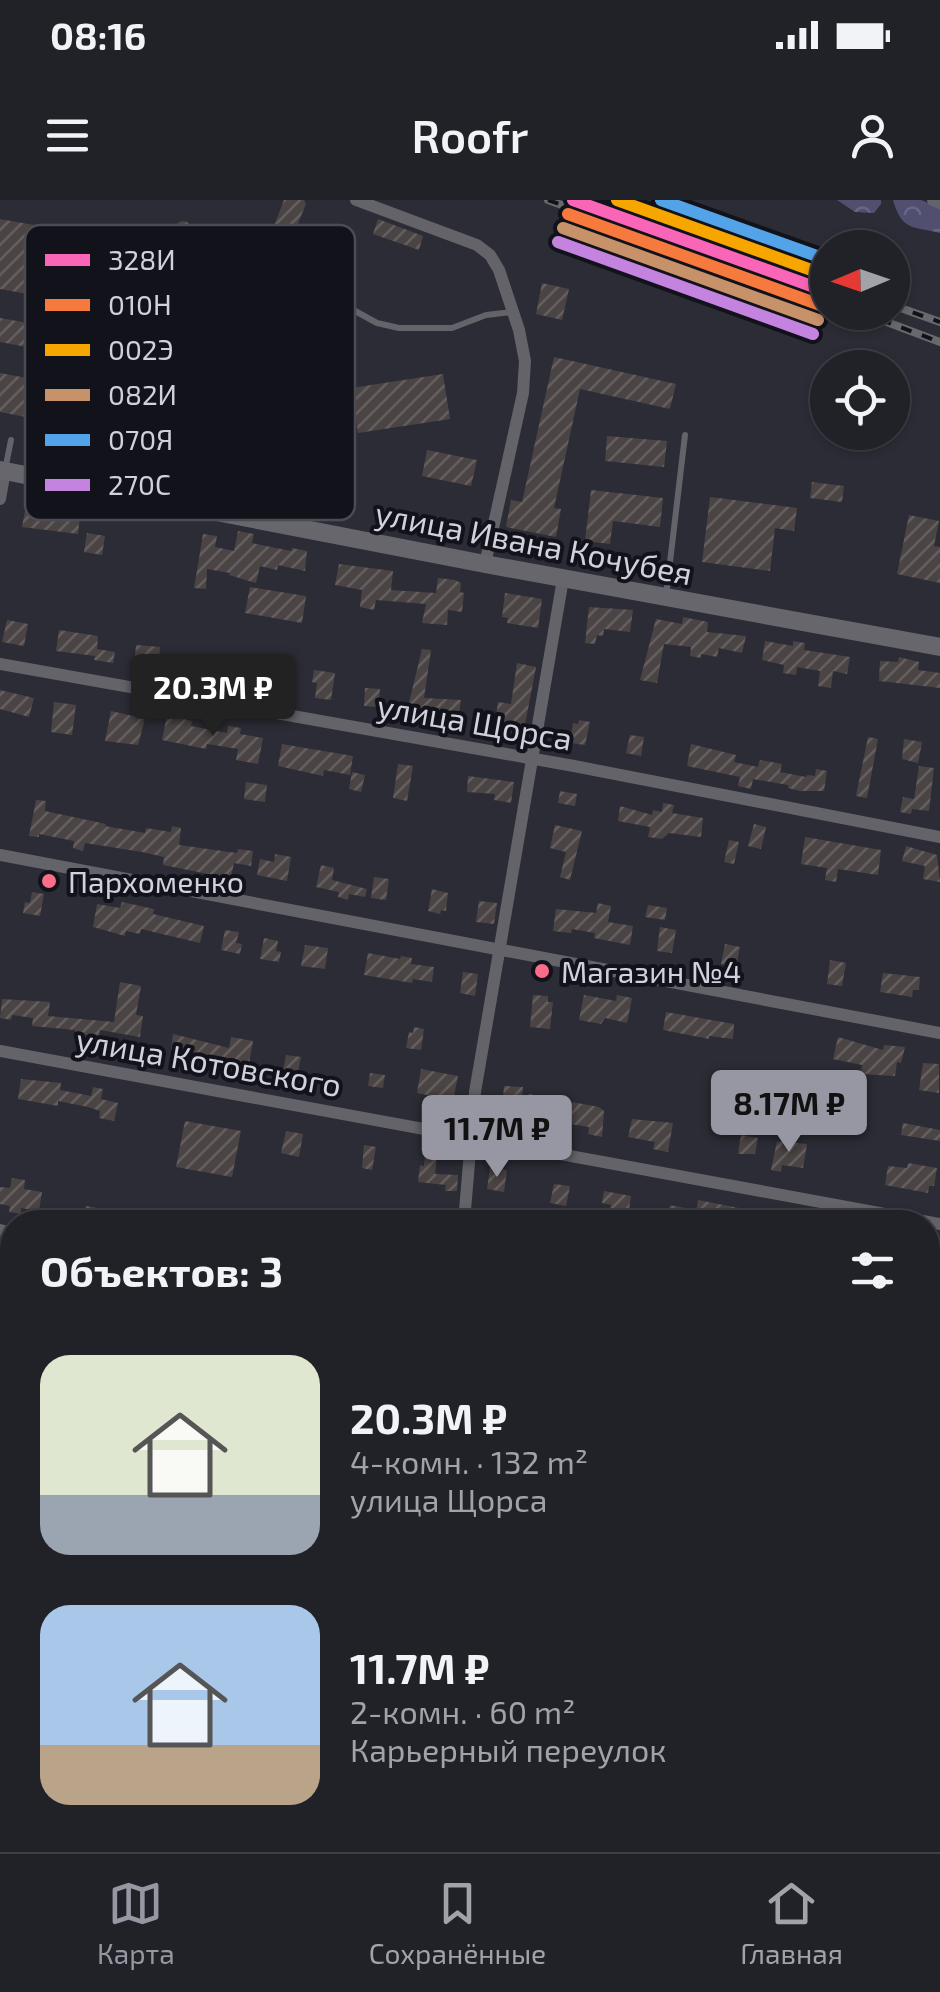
<!DOCTYPE html>
<html lang="ru">
<head>
<meta charset="utf-8">
<style>
  body { margin:0; font-family:"Exo 2",sans-serif; background:#292930; color:#f1f3f6; height:100vh; display:flex; flex-direction:column; font-size:38px; white-space:nowrap }
  * { box-sizing:border-box; margin:0 }
  p { font-size:32px; color:#a2a3a8 }
  .icon { flex:none; width:55px; height:55px; fill:none; stroke:currentColor; stroke-width:2; stroke-linecap:round; stroke-linejoin:round }
  .map { position:relative; flex:1; overflow:hidden }
  .side { position:absolute; left:0px; top:1010px; width:940px; height:642px; display:flex; flex-direction:column; background:#212128; border-radius:40px 40px 0 0; box-shadow:0 2px 8px #0004,0 0 0 2px #3e3e45 }
  .side>* { flex:none }
  .needle { width:65px; rotate:268deg }
  .buttons { position:absolute; left:810px; top:30px; display:grid; gap:20px }
  .buttons a { display:grid; place-items:center; width:100px; height:100px; border-radius:50%; background:#212128; box-shadow:0 2px 8px #0004,0 0 0 2px #3e3e45; font-size:50px }
  .price { position:absolute; translate:-50% -85px; padding:0 22px; border-radius:10px; background:#9797a3; color:#111; font-size:32px; line-height:65px; filter:drop-shadow(0 2px 5px #0008) }
  .price::after { content:''; position:absolute; left:50%; top:60px; width:30px; height:22px; margin-left:-15px; background:inherit; clip-path:polygon(0 0,100% 0,50% 100%) }
  .price.current { background:#222; color:#fff }
  ul { padding:0; list-style:none }
  li { display:flex; align-items:center; gap:30px; height:250px; padding:0 40px }
  li span { display:grid; place-items:center; flex:none; width:280px; height:200px; border-radius:30px; color:#555 }
  li>.icon { margin-inline-start:auto }
  span .icon { width:120px; height:120px; fill:#fffc; stroke-width:1 }
  li b { font-size:42px }
  h2 { display:flex; justify-content:space-between; align-items:center; height:120px; padding:0 40px; font-size:42px }
  .status { display:flex; justify-content:space-between; align-items:center; height:70px; padding:0 50px; background:#212128; direction:ltr }
  .status svg { height:28px; fill:currentColor }
  header { display:flex; justify-content:space-between; align-items:center; height:130px; padding:0 40px; background:#212128; font-size:45px; font-weight:600 }
  .tabs { display:flex; justify-content:space-around; align-items:center; height:140px; border-top:2px solid #3e3e45; background:#212128; font-size:28px; color:#a2a3a8 }
  .tabs a { display:grid; justify-items:center; gap:5px }
  .tabs .current { color:#9797a3 }
  .map>svg:first-child { display:block }
</style>
</head>
<body>
<div class="status"><b>08:16</b><svg viewBox="0 0 49 12"><path d="M0 12V9h3v3zM5 12V6h3v6zM10 12V3h3v9zM15 12V0h3v12zM26 1h20v11H26zM47 4h2v5h-2z"/></svg></div>
<header><svg class="icon" aria-label="menu" viewBox="0 0 24 24"><path d="M4 6h16M4 12h16M4 18h16"/></svg>Roofr<svg class="icon" aria-label="person" viewBox="0 0 24 24"><circle cx="12" cy="8" r="4"/><path d="M4 21q1-7 8-7t8 7"/></svg></header>
<div class="map">
<svg width="940" height="1652" viewBox="0 0 940 1652">
  <defs>
    <pattern id="forest-crowns" width="20" height="18" patternUnits="userSpaceOnUse" patternTransform="scale(2.5)"><rect width="20" height="18" fill="#504f70"/><path d="M2 6a3 3 0 1 1 6 0M12 15a3 3 0 1 1 6 0" fill="none" stroke="#686784"/></pattern>
    <pattern id="building-hatch" width="6" height="6" patternUnits="userSpaceOnUse" patternTransform="scale(2.5)"><rect width="6" height="6" fill="#4b4444"/><path d="M-1 1l2-2M0 6l6-6M5 7l2-2" fill="none" stroke="#645e5f"/></pattern>
  </defs>
  <rect width="100%" height="100%" fill="#2c2c36"/>
  <g fill="url(#forest-crowns)">
    <path d="M837,0h44v4l-7,9 -19,-1z"/>
    <path d="M893,0h28l19,8v25c-28,-7 -38,-2 -47,-33z"/>
  </g>
  <g fill="url(#building-hatch)">
    <path d="M284,0h20l2,4 -12,29 -20,-7z"/>
    <path d="M0,19l56,10 -12,68 -44,-8z"/>
    <path d="M378,19l45,17 -4,14 -46,-16z"/>
    <circle cx="183" cy="30" r="9"/>
    <path d="M542,83l27,6 -7,31 -26,-6z"/>
    <path d="M0,118l114,20 -6,24 -108,-20z"/>
    <path d="M554,157l122,27 -6,25 -90,-20 -26,119 7,1 -5,28 -50,-10 5,-27 11,2z"/>
    <path d="M0,173l75,14 -7,38 -68,-13z"/>
    <path d="M443,174l7,45 -92,14 -7,-45z"/>
    <path d="M607,236l60,5 -3,26 -59,-6z"/>
    <path d="M427,250l50,10 -6,26 -49,-10z"/>
    <path d="M812,282l32,4 -2,16 -32,-4z"/>
    <path d="M591,290l72,8 -3,29 -47,-6 -3,23 -25,-3z"/>
    <path d="M710,297l87,11 -3,23 -19,-3 -5,43 -68,-9z"/>
    <path d="M26,305l54,10 -2,19 -56,-7z"/>
    <path d="M909,315l30,6 -5,25 6,1v36l-43,-9z"/>
    <path d="M238,331l16,3 -2,9 39,8 1,-3 15,3 -2,20 -27,-6 -1,5 -17,-4 -4,17 -27,-8 1,-2 -23,-4 -1,20 -12,-1 9,-54 14,2 -2,11 19,4z"/>
    <path d="M87,333l18,3 -3,19 -18,-3z"/>
    <path d="M339,364l54,7 -2,19 45,3 2,-15 17,2 6,3 -1,9 4,1 -2,19 -14,-2 -1,15 -25,-2 4,-19 -50,-4 -2,10 -14,-3 2,-17 -27,-5z"/>
    <path d="M250,387l56,9 -4,27 -57,-10z"/>
    <path d="M505,393l37,6 -4,29 -31,-5 1,-5 -6,-1z"/>
    <path d="M589,407l44,3 -3,22 -26,-3 -1,7 -6,-1 -2,9 -10,-1z"/>
    <path d="M683,417l25,5 -1,10 39,4 -4,17 -23,-5 -2,9 -16,-3v4l-11,-2 1,-9 -27,-3 -7,39 -17,-3 16,-61 26,5z"/>
    <path d="M7,420l21,4 -4,22 -22,-4z"/>
    <path d="M59,430l39,6 -1,13 18,3 -2,11 -19,-3 1,-4 -39,-5z"/>
    <path d="M765,441l28,5v-5l12,2 -1,7 46,7 -3,17 -14,-3 -2,17 -13,-2 2,-15 -23,-4 -1,8 -13,-2 1,-8 -22,-5z"/>
    <path d="M136,445l24,2 -1,11 20,2 1,-4 11,2 -1,3 45,6 2,-8 11,2 -2,11 24,4 -2,13 -73,-10 -22,-7 -35,-2 2,-13 -5,-1z"/>
    <path d="M422,449l9,1 -7,48 37,2 -3,22 -16,-2 -1,7 -14,-2 1,-6 -22,-4z"/>
    <path d="M899,457l20,5 -1,8 22,3v15l-61,-7 1,-20 18,1z"/>
    <path d="M517,463l19,4 -13,68 -17,-4 -1,9 -12,-2 5,-36 13,2z"/>
    <path d="M314,470l21,3 -4,27 -16,-2 2,-15 -5,-1z"/>
    <path d="M365,488l15,1 -2,18 -14,-1z"/>
    <path d="M0,490l34,8 -5,19 -29,-8z"/>
    <path d="M54,502l22,3 -4,30 -21,-3z"/>
    <path d="M134,509l13,2 -9,34 -33,-4 6,-30 22,5z"/>
    <path d="M167,515l25,6 -1,5 36,7 1,-7 13,2 -1,6 23,4 -5,26 -22,-4 2,-11 -31,-5 -1,5 -44,-9z"/>
    <path d="M579,520l11,2 -5,23 -15,-2 3,-20 5,1z"/>
    <path d="M630,535l14,2 -3,19 -15,-3z"/>
    <path d="M868,537l10,2 -11,59 -11,-2z"/>
    <path d="M904,539l18,3 -4,21 -16,-4z"/>
    <path d="M282,544l71,12 -3,19 -26,-5 -1,6 -45,-10z"/>
    <path d="M691,544l45,11 -2,7 24,5 2,-7 22,4 -2,8 26,5 1,-2 8,1 1,-7 11,2 -3,20h-24l-12,-3v-3l-35,-6 -2,10 -13,-3 2,-9 -53,-11z"/>
    <path d="M398,564l15,2 -6,35 -14,-3z"/>
    <path d="M919,566l15,2 -5,43 -17,-2 -1,5 -11,-2 3,-15 11,2z"/>
    <path d="M352,572l13,3 -4,17 -12,-3z"/>
    <path d="M468,576l46,6 -3,21 -17,-3 1,-6 -28,-2z"/>
    <path d="M246,582l21,3 -2,17 -21,-3z"/>
    <path d="M560,591l17,3 -2,12 -17,-3z"/>
    <path d="M36,600l10,1 -1,10 61,13 -1,2 40,7 1,-5 25,4 1,-6 9,2 -2,17 58,8 1,-4 15,2 -2,15 -17,-3 -3,14 -18,-2 -50,-10 1,-8 -22,-5 -57,-9 -2,8 -10,-3 1,-7 -35,-7v3l-10,-1z"/>
    <path d="M663,603l11,2 -2,8 31,5 -2,19 -32,-4 -7,6 -14,-2 2,-10 -32,-6 2,-15 32,9 1,-5 9,2z"/>
    <path d="M754,624l12,3 -5,22 -13,-3z"/>
    <path d="M555,625l27,6 -12,49 -10,-3 6,-25 -16,-4z"/>
    <path d="M805,637l76,13 -3,25 -40,-6 -2,13 -11,-2 2,-12 -26,-4z"/>
    <path d="M729,640l10,2 -5,22 -10,-2z"/>
    <path d="M906,646l31,9 3,27 -17,-3 2,-13 -23,-5z"/>
    <path d="M275,654l16,3 -4,24 -30,-6 3,-16 14,3z"/>
    <path d="M321,665l13,3 -2,12 35,9 -2,8 -16,-3 -1,6 -10,-3 1,-5 -23,-5z"/>
    <path d="M374,677l15,2 -3,21 -15,-2z"/>
    <path d="M432,689l16,4 -2,18 -5,-1 -1,4 -12,-3z"/>
    <path d="M32,692l12,2 -4,22 -17,-3 2,-11 5,1z"/>
    <path d="M479,701l18,2 -3,21 -18,-2z"/>
    <path d="M122,702l32,7 -1,5 51,12 -4,17 -59,-14 -1,5 -14,-3 -1,5 -32,-9 4,-23 23,4z"/>
    <path d="M598,703l13,3 -3,16 25,4 -3,19 -36,-7 1,-5 -23,-4 -1,4 -18,-2 3,-22 40,4z"/>
    <path d="M648,705l19,3 -2,12 -20,-3z"/>
    <path d="M660,727l16,3 -4,23 -15,-2z"/>
    <path d="M225,730l14,2 -3,11 6,1 -2,10 -19,-4z"/>
    <path d="M264,738l14,3 -2,10 5,1 -2,10 -19,-3z"/>
    <path d="M725,744l15,3 -4,20 -15,-3z"/>
    <path d="M305,745l23,3 -3,21 -24,-3z"/>
    <path d="M368,753l32,6 1,-3 11,2 -1,6 23,3 -2,15 -19,-3 -1,4 -48,-8z"/>
    <path d="M830,760l16,3 -4,23 -15,-2z"/>
    <path d="M463,772l15,2 -3,22 -15,-3z"/>
    <path d="M883,773l37,4 -1,13h-6l-1,7 -32,-5z"/>
    <path d="M120,782l21,4 -5,29 7,1 -3,21 -40,-7 -1,7 -24,-4v-3l-43,-4 1,-8 -21,-3 -1,5 -11,-2 2,-19 48,3 -2,14 66,6z"/>
    <path d="M533,795l15,1v6h5l-3,27 -20,-2z"/>
    <path d="M584,795l32,6 1,-6 15,3 -5,25 -22,-5 -4,6 -22,-4z"/>
    <path d="M666,812l68,12 -1,15 -24,-3v3l-46,-9z"/>
    <path d="M414,827l10,2 -3,21 -15,-2 3,-16 4,1z"/>
    <path d="M173,834l56,14 2,-11 22,4 -4,23 -25,-6 -1,10 -28,-6 1,-9 -25,-3z"/>
    <path d="M838,837l45,13 1,-5 21,2 -4,16 -4,-1 -2,14 -34,-2 1,-9 -29,-6z"/>
    <path d="M286,855l15,2 -3,15 -15,-2z"/>
    <path d="M923,863l16,1v29l-20,-3z"/>
    <path d="M421,869l37,7 -5,24 -36,-7z"/>
    <path d="M370,873l15,2 -2,13 -15,-2z"/>
    <path d="M21,879l40,4 -1,7 31,6 2,-9 10,2 -2,10 17,4 -4,18 -15,-3 1,-7 -12,-4 -30,-6v5l-40,-7z"/>
    <path d="M504,886l19,1 -1,12 -19,-1z"/>
    <path d="M529,894l70,13 5,4 -2,26 -14,-3 1,-7 -58,-9 2,-11 -6,-1z"/>
    <path d="M632,919l41,4 -5,29 -15,-3 2,-7 -27,-5z"/>
    <path d="M185,921l56,10 -9,46 -56,-10z"/>
    <path d="M903,923l37,7v11l-39,-6z"/>
    <path d="M286,931l17,3 -4,23 -18,-4z"/>
    <path d="M741,935l17,3 -3,16h-17z"/>
    <path d="M777,941l30,3 -4,24 -21,-3 -1,7 -10,-2z"/>
    <path d="M364,945l12,2 -4,23 -10,-2z"/>
    <path d="M425,956l12,1 -2,17 23,1 -1,16h-12l1,-6 -28,-3 2,-17 4,1z"/>
    <path d="M908,963l29,5 -3,18h-5l-1,7 -43,-8 3,-19 19,2z"/>
    <path d="M490,968l17,2 -3,22 -17,-3z"/>
    <path d="M12,978l13,2 -1,9 18,3 -3,19 -18,-3v6l-12,-2 1,-6 -10,-2v-17l10,1z"/>
    <path d="M554,984l16,2 -4,20 -16,-3z"/>
    <path d="M604,991l27,5 -3,21 -19,-3 2,-9 -9,-2z"/>
    <path d="M698,1000l46,9 -2,13h-22l1,-5 -25,-5z"/>
    <path d="M670,1005l15,3 -3,14h-16z"/>
    <path d="M86,1006l18,3 -3,13 -18,-3z"/>
    <path d="M492,1008l20,3 -2,11h-20z"/>
    <path d="M6,1044h6v33l-10,-2z"/>
    <path d="M928,1225l12,2v20l-12,-2z"/>
    <path d="M928,1372l12,29 -12,5z"/>
  </g>
  <g fill="none" stroke-linecap="round" stroke-linejoin="round">
    <g stroke="#67676c" stroke-width="2.5" stroke-dasharray="5 8" stroke-linecap="butt">
      <path d="M0,1464l12,16"/>
      <path d="M141,1640l10,12"/>
      <path d="M332,1640l8,12"/>
      <path d="M578,1652l25,-12"/>
    </g>
    <g stroke="#636369" stroke-width="6">
      <path d="M277,83l58,17 42,23 22,5h53l34,-13 27,-3"/>
      <path d="M5,270l6,-30"/>
      <path d="M666,396l19,-161"/>
    </g>
    <g stroke="#636369" stroke-width="12">
      <path d="M356,0l121,45 13,10 9,15 20,60 6,31 -2,32 -38,171"/>
      <path d="M933,0l7,3"/>
      <path d="M0,299l5,-28"/>
      <path d="M0,464l574,102 366,71"/>
      <path d="M0,655l940,178"/>
      <path d="M0,851l940,173"/>
      <path d="M464,1022l11,-130 88,-513"/>
      <path d="M0,1030l12,3"/>
      <path d="M928,1202l12,2"/>
      <path d="M928,1436l12,-5"/>
      <path d="M668,1640l14,12"/>
      <path d="M627,1652l3,-12"/>
    </g>
    <path stroke="#66666c" stroke-width="18" d="M0,270l485,94 455,83"/>
    <g stroke="#68686d" stroke-width="8">
      <g id="rail">
        <path d="M548,0l280,101"/>
        <path d="M601,0l227,82"/>
        <path d="M892,105l48,17"/>
        <path d="M860,112l80,30"/>
      </g>
    </g>
    <use href="#rail" stroke="#12121a" stroke-width="4" stroke-dasharray="11" stroke-linecap="butt"/>
    <g stroke="#12121a" stroke-width="20">
      <path id="rail-1" d="M573,0l255,92"/>
    </g>
    <g stroke="#12121a" stroke-width="20">
      <path id="rail-2" d="M568,14l255,92"/>
    </g>
    <g stroke="#12121a" stroke-width="20">
      <path id="rail-3" d="M617,0l211,76"/>
    </g>
    <g stroke="#12121a" stroke-width="20">
      <path id="rail-4" d="M563,28l255,92"/>
    </g>
    <g stroke="#12121a" stroke-width="20">
      <path id="rail-5" d="M661,0l167,60"/>
    </g>
    <g stroke="#12121a" stroke-width="20">
      <path id="rail-6" d="M558,42l255,92"/>
    </g>
    <use href="#rail-1" stroke="#fa66b7" stroke-width="12"/>
    <use href="#rail-2" stroke="#f6793e" stroke-width="12"/>
    <use href="#rail-3" stroke="#f7a600" stroke-width="12"/>
    <use href="#rail-4" stroke="#c7916a" stroke-width="12"/>
    <use href="#rail-5" stroke="#53a3e8" stroke-width="12"/>
    <use href="#rail-6" stroke="#c483df" stroke-width="12"/>
  </g>
  <g fill="#fb6d88" stroke="#12121a" stroke-width="4">
    <circle cx="49" cy="681" r="9"/>
    <circle cx="542" cy="771" r="9"/>
  </g>
  <g text-anchor="middle" dominant-baseline="central" stroke-width="8" stroke-linejoin="round" paint-order="stroke">
    <g font-size="30" fill="#d0d1dd" stroke="#12121a" text-anchor="start">
      <text x="68" y="681">Пархоменко</text>
      <text x="561" y="771">Магазин №4</text>
    </g>
    <g font-size="32" fill="#d0d1dd" stroke="#12121a">
      <text transform="translate(534 342) rotate(11)">улица Ивана Кочубея</text>
      <text transform="translate(475 521) rotate(10)">улица Щорса</text>
      <text transform="translate(209 861) rotate(10)">улица Котовского</text>
    </g>
  </g>
  <rect x="25" y="25" width="330" height="295" rx="15" fill="#12121a" stroke="#4b4b54" stroke-width="2.5"/>
  <rect x="45" y="54" width="45" height="12" fill="#fa66b7"/>
  <rect x="45" y="99" width="45" height="12" fill="#f6793e"/>
  <rect x="45" y="144" width="45" height="12" fill="#f7a600"/>
  <rect x="45" y="189" width="45" height="12" fill="#c7916a"/>
  <rect x="45" y="234" width="45" height="12" fill="#53a3e8"/>
  <rect x="45" y="279" width="45" height="12" fill="#c483df"/>
  <g font-size="28" fill="#d0d1dd">
    <text x="108" y="70">328И</text>
    <text x="108" y="115">010Н</text>
    <text x="108" y="160">002Э</text>
    <text x="108" y="205">082И</text>
    <text x="108" y="250">070Я</text>
    <text x="108" y="295">270С</text>
  </g>
</svg>
<div class="buttons">
<a><svg class="needle" viewBox="-14 -14 28 28"><path d="M0-13l5 13h-10z" fill="#e53935"/><path d="M0 13l5-13h-10z" fill="#a2a3a8"/></svg></a>
<a><svg class="icon" aria-label="locate" viewBox="0 0 24 24"><circle cx="12" cy="12" r="6"/><path d="M12 2v4M12 18v4M2 12h4M18 12h4"/></svg></a>
</div>
<b class="price current" style="left:213px;top:539px">20.3M ₽</b>
<b class="price" style="left:789px;top:955px">8.17M ₽</b>
<b class="price" style="left:497px;top:980px">11.7M ₽</b>
<section class="side">
<h2>Объектов: 3<svg class="icon" aria-label="filters" viewBox="0 0 24 24"><path d="M4 7h16M4 17h16"/><circle cx="9" cy="7" r="2"/><circle cx="15" cy="17" r="2"/></svg></h2>
<ul>
<li><span style="background:linear-gradient(#dfe7d0 70%,#9aa5b1 0)"><svg class="icon" aria-label="home" viewBox="0 0 24 24"><path d="M3 11l9-7 9 7M6 9v11h12V9"/></svg></span><div><b>20.3M ₽</b><p>4-комн. · 132 m²</p><p>улица Щорса</p></div></li>
<li><span style="background:linear-gradient(#a9c7e8 70%,#b9a48a 0)"><svg class="icon" aria-label="home" viewBox="0 0 24 24"><path d="M3 11l9-7 9 7M6 9v11h12V9"/></svg></span><div><b>11.7M ₽</b><p>2-комн. · 60 m²</p><p>Карьерный переулок</p></div></li>
</ul>
</section>
</div>
<nav class="tabs">
<a class="current"><svg class="icon" aria-label="map" viewBox="0 0 24 24"><path d="M3 6l6-2 6 2 6-2v14l-6 2-6-2-6 2zM9 4v14M15 6v14"/></svg>Карта</a>
<a><svg class="icon" aria-label="saved" viewBox="0 0 24 24"><path d="M7 4h10v16l-5-4-5 4z"/></svg>Сохранённые</a>
<a><svg class="icon" aria-label="home" viewBox="0 0 24 24"><path d="M3 11l9-7 9 7M6 9v11h12V9"/></svg>Главная</a>
</nav>
</body>
</html>
